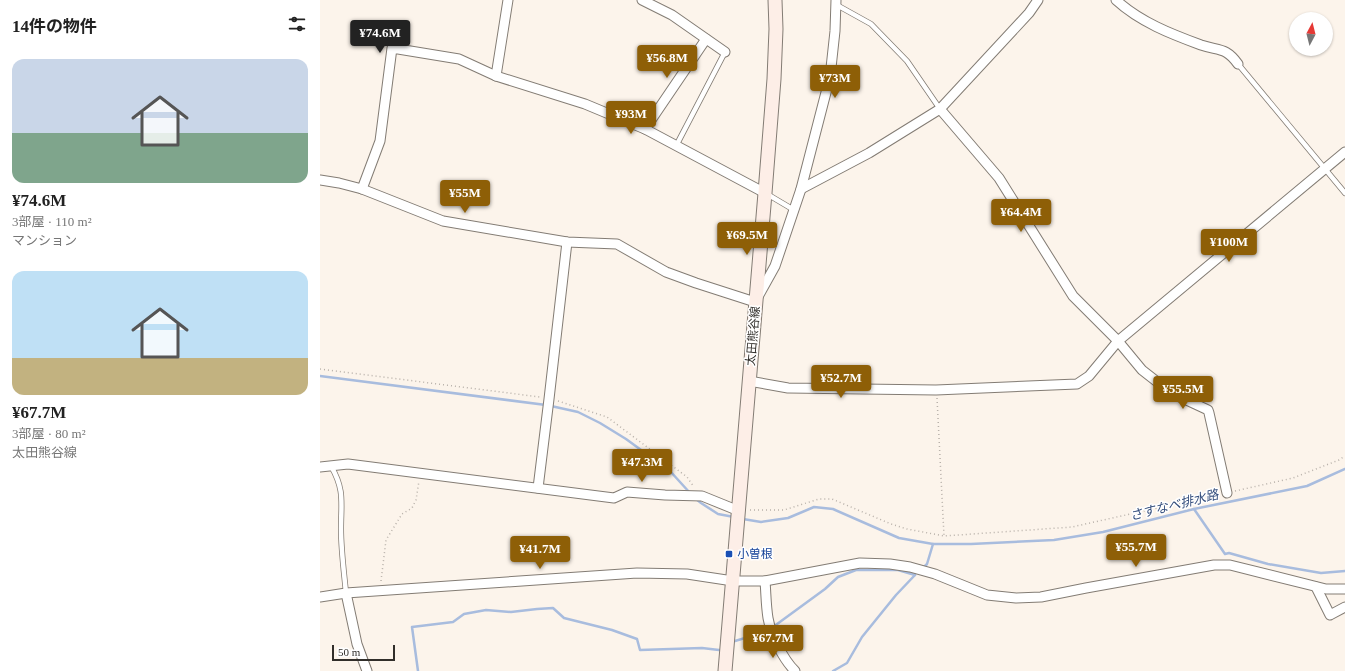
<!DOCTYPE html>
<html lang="ja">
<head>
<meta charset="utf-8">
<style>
  body { margin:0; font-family:"Times New Roman","Noto Sans JP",serif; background:#f2f2f2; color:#222; height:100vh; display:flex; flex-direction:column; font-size:15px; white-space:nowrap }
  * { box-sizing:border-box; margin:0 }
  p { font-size:13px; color:#767676 }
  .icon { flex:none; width:22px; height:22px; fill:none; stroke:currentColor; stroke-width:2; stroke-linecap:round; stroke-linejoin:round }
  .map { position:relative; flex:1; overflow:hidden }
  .sheet { display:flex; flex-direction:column; background:#fff; width:320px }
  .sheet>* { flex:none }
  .needle { width:26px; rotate:7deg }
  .buttons { position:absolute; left:969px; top:12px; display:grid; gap:8px }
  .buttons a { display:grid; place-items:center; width:44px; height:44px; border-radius:50%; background:#fff; box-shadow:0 1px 3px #0004; font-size:20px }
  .scale { position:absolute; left:12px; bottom:10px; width:63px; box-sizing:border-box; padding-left:4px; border:2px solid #312e2a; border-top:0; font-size:11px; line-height:14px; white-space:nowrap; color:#312e2a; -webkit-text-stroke:3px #fff; paint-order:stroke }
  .price { position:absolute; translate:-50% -34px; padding:0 9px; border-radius:4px; background:#8e5f07; color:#fff; font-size:13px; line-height:26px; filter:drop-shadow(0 1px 2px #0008) }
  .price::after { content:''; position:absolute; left:50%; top:24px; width:12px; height:9px; margin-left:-6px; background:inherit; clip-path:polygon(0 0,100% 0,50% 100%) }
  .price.on { background:#222; color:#fff }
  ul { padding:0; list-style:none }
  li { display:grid; align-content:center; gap:8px; height:212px; padding:0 12px }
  li span { display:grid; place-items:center; height:124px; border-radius:12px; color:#555 }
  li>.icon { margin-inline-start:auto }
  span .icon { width:72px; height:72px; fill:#fffc; stroke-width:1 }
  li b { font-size:17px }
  h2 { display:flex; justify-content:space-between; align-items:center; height:48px; padding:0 12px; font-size:17px }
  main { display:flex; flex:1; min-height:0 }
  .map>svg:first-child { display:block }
</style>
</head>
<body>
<main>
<section class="sheet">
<h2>14件の物件<svg class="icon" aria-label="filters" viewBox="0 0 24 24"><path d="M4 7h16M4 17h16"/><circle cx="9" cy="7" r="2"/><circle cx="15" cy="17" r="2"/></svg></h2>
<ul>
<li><span style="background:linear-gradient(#c9d6e8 60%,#7fa58c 0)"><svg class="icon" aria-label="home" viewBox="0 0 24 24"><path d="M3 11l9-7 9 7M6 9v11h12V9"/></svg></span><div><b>¥74.6M</b><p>3部屋 · 110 m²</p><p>マンション</p></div></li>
<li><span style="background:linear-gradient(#bfe0f5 70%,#c2b280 0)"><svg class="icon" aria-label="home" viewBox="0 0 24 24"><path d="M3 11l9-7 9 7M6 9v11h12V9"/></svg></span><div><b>¥67.7M</b><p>3部屋 · 80 m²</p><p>太田熊谷線</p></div></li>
</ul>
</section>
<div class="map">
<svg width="1025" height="671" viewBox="0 0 1025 671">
  <rect width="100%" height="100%" fill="#fcf4eb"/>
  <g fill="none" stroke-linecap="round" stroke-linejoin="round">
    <g stroke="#a8bcde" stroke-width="2.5">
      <path d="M0,376l226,29"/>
      <path d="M231,406l27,6 22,11 26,16 44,32 20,22"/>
      <path d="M376,499l5,4 17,11 16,3"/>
      <path d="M874,509l31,45 4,-1 39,11 53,9 24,-2"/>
      <path d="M423,519l18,3 27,-4 26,-11 19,2 66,29 34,6h38l83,-4 49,-8 91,-23 113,-23 38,-17"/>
      <path d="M602,569l5,-5 6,-20"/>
      <path d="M453,627l52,-38 13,-12 18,-7h42l17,5"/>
      <path d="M415,641l30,-9 3,-3"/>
      <path d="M98,671l-6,-44 41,-5 11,-8 22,-4 25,2 26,-3 16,-1 11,10 48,12 25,9 3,11 62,-2 17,2"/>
      <path d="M513,671l14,-8 15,-26 34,-42 19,-20"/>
    </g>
    <g stroke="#837c74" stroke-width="6">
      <g id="service">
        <path d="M515,4l36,20 36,37 33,48"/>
        <path d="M918,64l107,129"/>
        <path d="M356,146l49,-94"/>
        <path d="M447,194l27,16"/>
        <path d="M11,466c14,24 10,37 10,63 0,21 3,43 5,64"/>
      </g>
    </g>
    <g stroke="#837c74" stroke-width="11">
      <g id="minor">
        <path d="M322,0l30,15 53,37"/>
        <path d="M796,0c24,22 55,34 85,45 18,6 25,2 37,19"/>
        <path d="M176,76l12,-76"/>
        <path d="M620,109l59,69 74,118 45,45 24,29 23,18 15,9 28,13 1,3 18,80"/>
        <path d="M325,129l61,-90"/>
        <path d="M0,180l19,3 23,6 81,32 124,21 50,2 49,28 30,11 59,19 20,-36 26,-77 29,-112 5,-46 1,-31"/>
        <path d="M42,189l18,-48 12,-93 67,11 37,17 89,28 60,25 120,64"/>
        <path d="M481,189l68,-36 71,-44 89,-96 9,-13"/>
        <path d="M429,381l39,7 148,2 141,-6 12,-8 29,-35 227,-189"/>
        <path d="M0,467l28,-3 266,34 13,-6 38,3 37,1 37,15"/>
        <path d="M218,488l11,-89 18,-157"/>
        <path d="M445,581c1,12 1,25 3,37 3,17 15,41 27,53"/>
        <path d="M996,587l14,28 15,-8"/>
        <path d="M26,593l11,51 10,27"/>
        <path d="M0,597l26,-4 291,-20 50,1 46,7h32l95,-18 30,1 20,3 25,7 52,21 29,3 25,-1 45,-9 128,-23h16l96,24h19"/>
      </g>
    </g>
    <g stroke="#837c74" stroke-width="15">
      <path id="secondary" d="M405,671l40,-478 9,-114 2,-50 -1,-29"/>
    </g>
    <g stroke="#b8b1aa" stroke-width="1.5" stroke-dasharray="1 3" stroke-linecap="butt">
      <path d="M0,369l220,28"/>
      <path d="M617,398l7,138"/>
      <path d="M238,401l49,16 80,60 7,10"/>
      <path d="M915,491l58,-13 46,-18 6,-4"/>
      <path d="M430,510h34l35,-11h13l59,25 16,5 37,7 128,-9 148,-33"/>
      <path d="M61,581l5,-41 16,-26 10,-6 4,-8 3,-19"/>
    </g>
    <use href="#service" stroke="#fff" stroke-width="4.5"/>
    <use href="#minor" stroke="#fff" stroke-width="9"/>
    <use href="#secondary" stroke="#fdeee7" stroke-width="13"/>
  </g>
  <rect fill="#1a4fb4" stroke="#fff" stroke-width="1.5" x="405" y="550" width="8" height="8" rx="2"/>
  <g text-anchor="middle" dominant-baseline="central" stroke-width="3" stroke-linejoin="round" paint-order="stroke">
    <g font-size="12" fill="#312e2a" stroke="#fff">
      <text transform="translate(433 336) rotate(-85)">太田熊谷線</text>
    </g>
    <g font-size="12" fill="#164399" stroke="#fff" text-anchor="start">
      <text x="417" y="554">小曽根</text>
    </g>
    <g font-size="13" font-style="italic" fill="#334d7c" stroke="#fff">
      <text transform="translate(854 505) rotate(-14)">さすなべ排水路</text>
    </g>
  </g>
</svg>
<div class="buttons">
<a><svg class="needle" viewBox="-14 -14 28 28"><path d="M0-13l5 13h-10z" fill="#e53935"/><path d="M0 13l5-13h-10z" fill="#767676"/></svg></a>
</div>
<div class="scale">50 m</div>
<b class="price on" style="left:60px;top:54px">¥74.6M</b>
<b class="price" style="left:347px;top:79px">¥56.8M</b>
<b class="price" style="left:515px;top:99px">¥73M</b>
<b class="price" style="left:311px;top:135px">¥93M</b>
<b class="price" style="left:145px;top:214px">¥55M</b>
<b class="price" style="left:701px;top:233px">¥64.4M</b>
<b class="price" style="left:427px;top:256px">¥69.5M</b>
<b class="price" style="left:909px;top:263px">¥100M</b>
<b class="price" style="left:521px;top:399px">¥52.7M</b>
<b class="price" style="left:863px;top:410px">¥55.5M</b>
<b class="price" style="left:322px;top:483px">¥47.3M</b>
<b class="price" style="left:816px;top:568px">¥55.7M</b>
<b class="price" style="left:220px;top:570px">¥41.7M</b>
<b class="price" style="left:453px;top:659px">¥67.7M</b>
</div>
</main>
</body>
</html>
